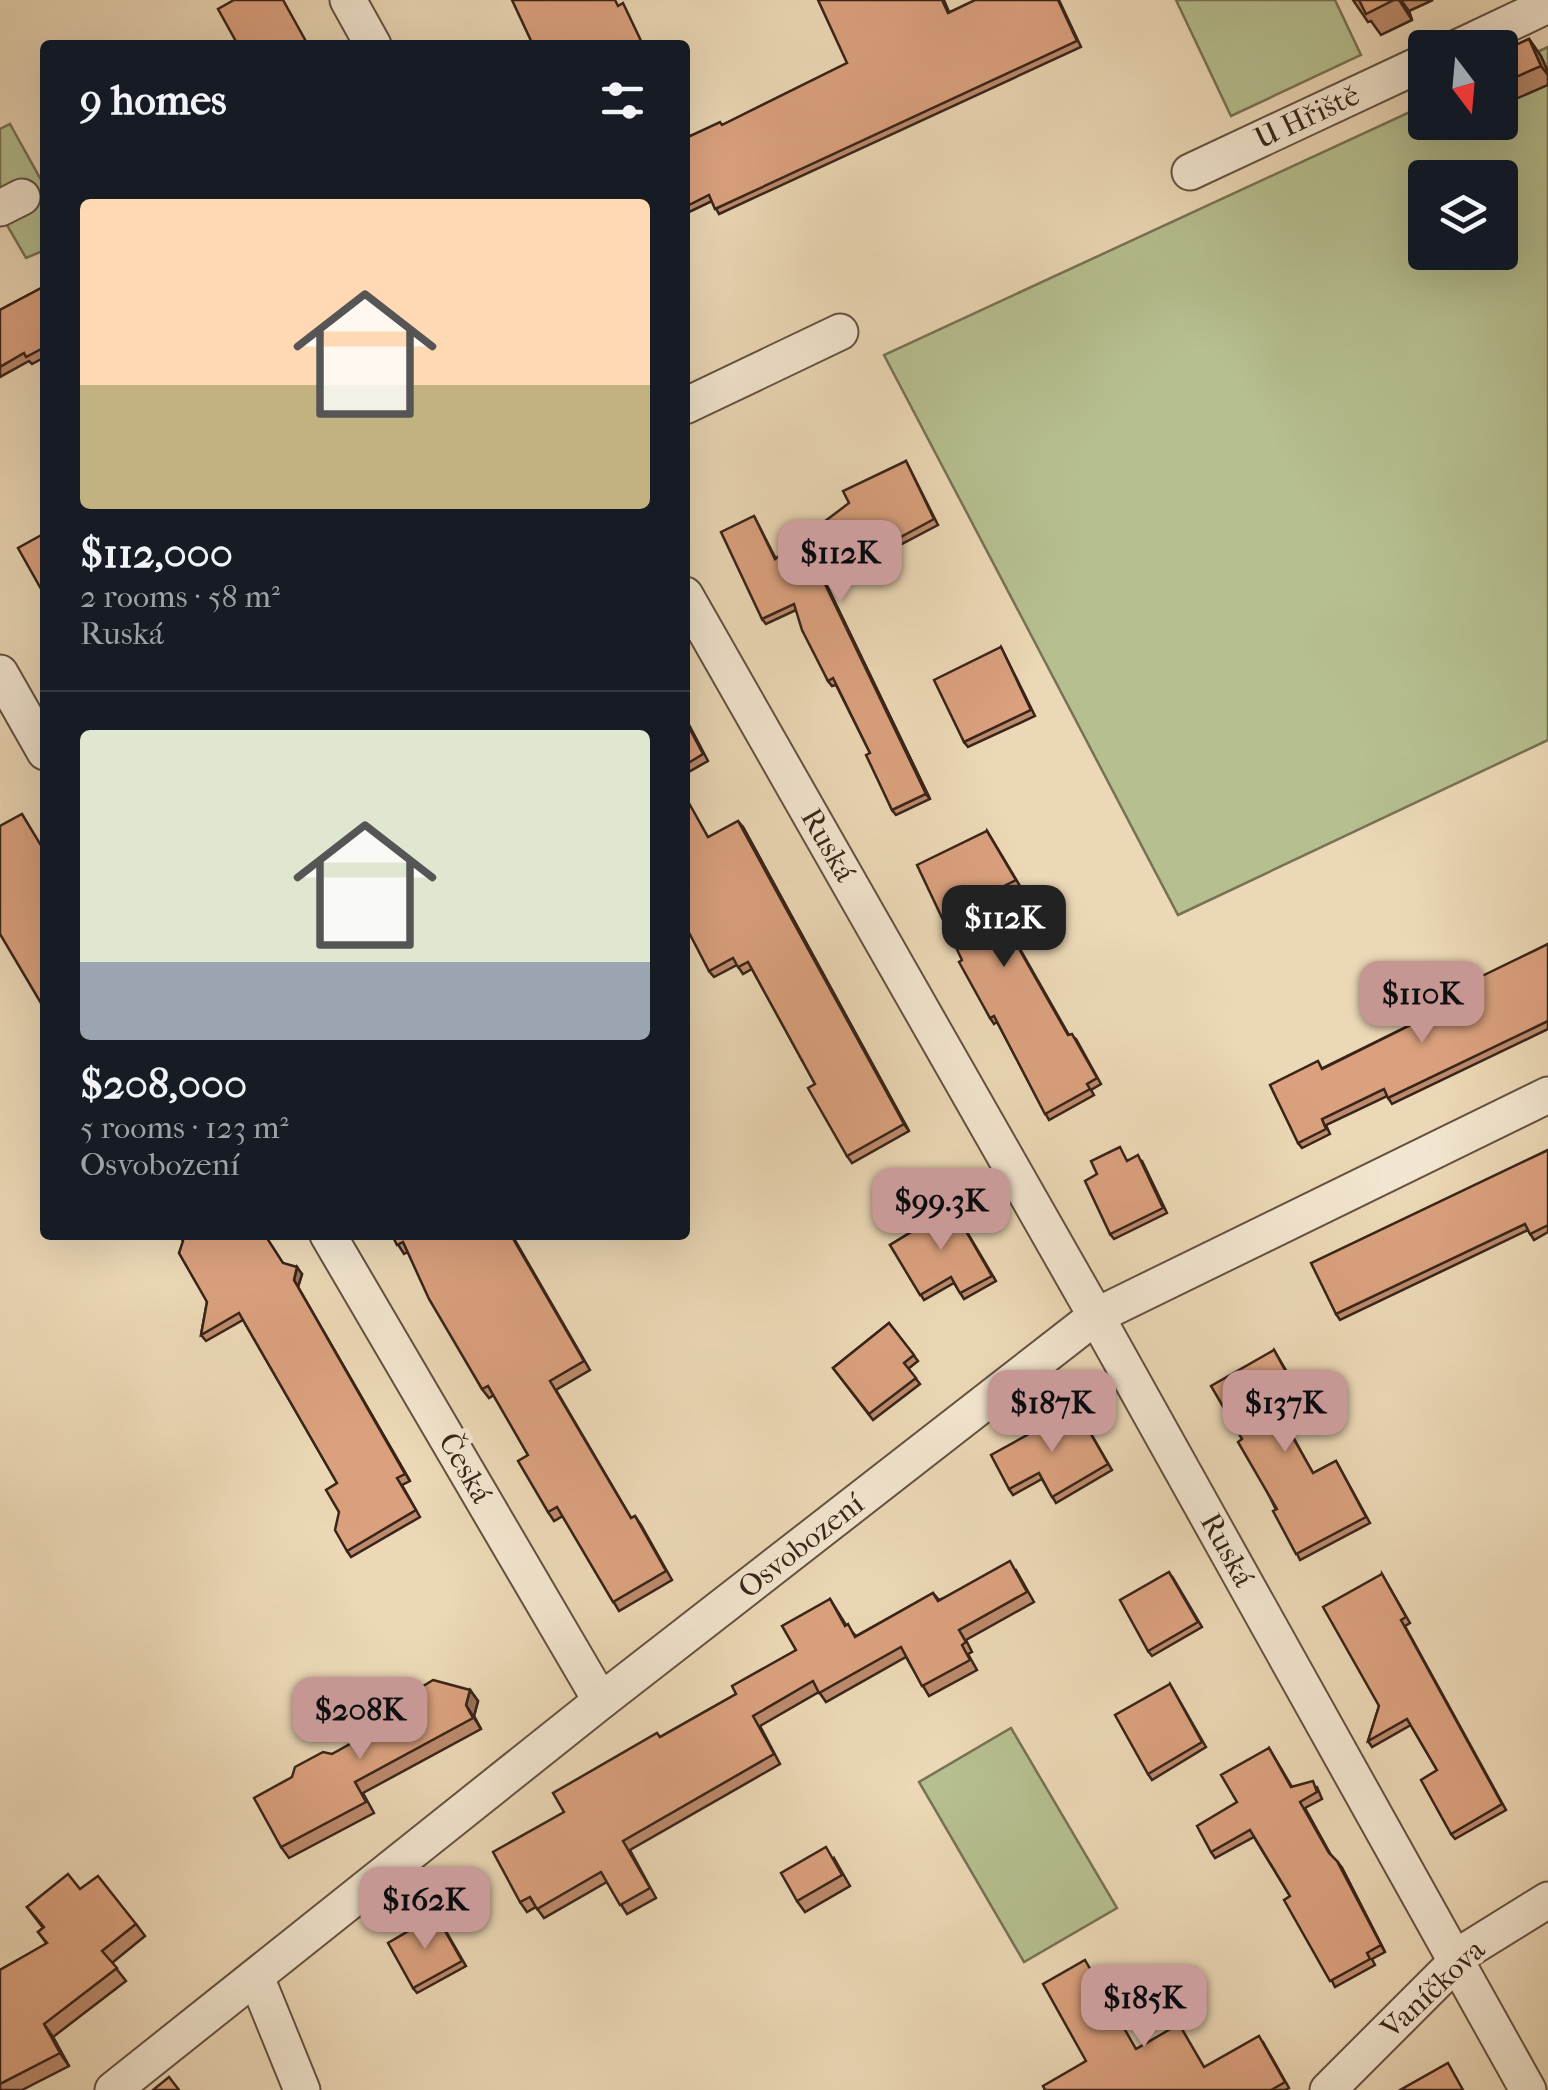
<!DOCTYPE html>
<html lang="en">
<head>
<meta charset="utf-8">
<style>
  body { margin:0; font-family:"IM FELL French Canon",serif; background:#20242c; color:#f1f3f6; height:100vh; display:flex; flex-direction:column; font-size:38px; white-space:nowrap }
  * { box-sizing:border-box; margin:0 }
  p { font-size:32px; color:#9ea1a6 }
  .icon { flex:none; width:55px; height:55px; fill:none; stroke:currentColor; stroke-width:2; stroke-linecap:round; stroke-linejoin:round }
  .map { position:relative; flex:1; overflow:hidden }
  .panel { position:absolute; left:40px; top:40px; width:650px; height:1200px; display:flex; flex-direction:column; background:#171b24; border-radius:10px; box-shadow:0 10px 40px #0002 }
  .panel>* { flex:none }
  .needle { width:65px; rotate:164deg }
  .controls { position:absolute; left:1408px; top:30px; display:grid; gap:20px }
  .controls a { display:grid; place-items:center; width:110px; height:110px; border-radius:10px; background:#171b24; box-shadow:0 10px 40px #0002; font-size:50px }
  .price { position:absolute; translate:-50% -85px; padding:0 22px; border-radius:20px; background:#c59692; color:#111; font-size:32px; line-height:65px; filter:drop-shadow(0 2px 5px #0008) }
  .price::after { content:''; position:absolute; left:50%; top:60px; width:30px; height:22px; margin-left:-15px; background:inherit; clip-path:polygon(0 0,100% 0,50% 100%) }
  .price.current { background:#222; color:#fff }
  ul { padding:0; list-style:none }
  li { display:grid; align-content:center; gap:20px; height:530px; padding:0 40px }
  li+li { border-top:2px solid #363941 }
  li span { display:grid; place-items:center; height:310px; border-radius:10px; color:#555 }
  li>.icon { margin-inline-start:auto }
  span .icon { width:180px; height:180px; fill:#fffc; stroke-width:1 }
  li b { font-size:42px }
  h2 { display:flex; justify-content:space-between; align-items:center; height:120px; padding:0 40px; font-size:42px }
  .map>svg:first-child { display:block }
</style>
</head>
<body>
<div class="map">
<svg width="1548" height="2090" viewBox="0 0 1548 2090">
  <rect width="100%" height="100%" fill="#ecd8b6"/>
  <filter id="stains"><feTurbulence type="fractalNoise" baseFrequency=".002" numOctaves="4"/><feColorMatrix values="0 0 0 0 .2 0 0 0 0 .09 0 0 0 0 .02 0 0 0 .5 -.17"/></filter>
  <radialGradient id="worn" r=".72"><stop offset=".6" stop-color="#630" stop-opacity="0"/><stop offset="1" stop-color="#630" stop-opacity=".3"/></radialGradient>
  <g fill="#b6bf90" stroke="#777254" stroke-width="2.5" fill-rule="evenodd">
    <path d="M1176,0h159l26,55 -130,61z"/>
    <path d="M1548,47v693l-370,175 -294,-560 541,-250v17h75v-53zM1425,178h75v74h-75z"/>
    <path d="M10,124l35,63v63l-19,8 -26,-45v-84z"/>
    <path d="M1011,1728l106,180 -93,54 -105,-180z"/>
  </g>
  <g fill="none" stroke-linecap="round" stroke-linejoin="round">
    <g stroke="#655140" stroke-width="39">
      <g id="street">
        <path d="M348,0l25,45"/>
        <path d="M1457,48l91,-43"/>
        <path d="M1190,172l235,-110"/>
        <path d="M0,208l22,-11"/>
        <path d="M685,406l155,-74"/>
        <path d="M685,595l411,721 432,774"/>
        <path d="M0,673l45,79"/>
        <path d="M328,1235l273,466"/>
        <path d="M256,1977l46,113"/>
        <path d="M113,2090l488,-389 495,-385 452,-221"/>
        <path d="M1328,2090l141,-141 79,-49"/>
      </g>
    </g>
    <use href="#street" stroke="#f3e6d0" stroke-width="35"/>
  </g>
  <g fill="#bc8a6c" stroke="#382419" stroke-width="2.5">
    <path d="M944,0l5,12 110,-12 22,47 -362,167 -7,-13 -27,13v-80l2,3 35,-12 125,-62z"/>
    <path d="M1353,0h80l-24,11 3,9 -31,15 -10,-14 -3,1z"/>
    <path d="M1529,39l12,17 7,16v13l-44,19 -4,-6v-46z"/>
    <path d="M45,286v71l-13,7 -3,-3 -29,16v-67z"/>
    <path d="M906,461l32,64 -61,32 -10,-17 -50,25 113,234 -34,16 -4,-5 -22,-57 -34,-68 -4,1 -4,-5 -32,-71 -30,14 -4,-5 -8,-103 22,43z"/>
    <path d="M1001,647l34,69 -67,31 -4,-5z"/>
    <path d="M685,717l23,44 -23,13z"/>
    <path d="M743,827l166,304 -57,32 -5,-7 -32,-72 -63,-115 -9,5 -6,-9 -23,12 -5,-6v-134z"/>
    <path d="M987,831l33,55 -28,14 77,135 7,4 25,45 -10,6 3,5 -45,25 -52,-98 -3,2 -4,-6 -28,-58z"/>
    <path d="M1548,944v85l-156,75 -5,-8 -61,29 4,9 -28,14 -4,-5 25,-75 160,-79z"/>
    <path d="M1548,1150v82l-14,8 -6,-10 -188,90 -4,-6z"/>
    <path d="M1128,1160l14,1 25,52 -53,26 -4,-5 -13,-60z"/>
    <path d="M948,1200l48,81 -32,18 -10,-16 -30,17 -34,-55 36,-22z"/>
    <path d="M392,1235h120l78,135 -34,20 75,128 4,-2 6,9 31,55 -53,31 -56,-95 -9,5 -6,-9 -20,-57 -34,-60 -5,3 -7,-9 -74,-137 -4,2z"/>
    <path d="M183,1241l100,22 19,11 -4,13 112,194 -8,4 18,32 -69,40 -4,-6 -8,-39 -2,-29 -94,-163 -37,21 -5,-6 6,-33z"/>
    <path d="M889,1323l29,38 -10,8 12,15 -47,36 -40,-52z"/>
    <path d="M1274,1350l21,36 -4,3 14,24 -19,11 27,49 23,-12 34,62 -70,37 -58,-121z"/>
    <path d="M1076,1408l36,62 -56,33 -14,-24 -29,16 -4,-6z"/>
    <path d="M1016,1570l18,32 -68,38 6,12 -4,2 9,16 -48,26 -23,-39 -80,45 -7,-10 -59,34 20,38 -150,86 26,48 -29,16 -20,-32 -63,36 -8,-11 -9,5 -7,-10 44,-90 96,-75 76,-43 60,-44 34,-51 16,26 10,11 77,-43 6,7z"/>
    <path d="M1382,1574l28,49 -5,3 101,184 -51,29 -4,-5 -14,-64 -26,-45 -39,22 -4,-6 11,-35z"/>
    <path d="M1173,1578l29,49 -50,29 -4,-5z"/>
    <path d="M1170,1684l36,63 -54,33 -4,-6z"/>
    <path d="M470,1690l8,11 -4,15 7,13 -118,64 11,20 -85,45 -8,-11 11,-70 40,-23z"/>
    <path d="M1269,1748l23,39h25l5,12 -17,9 26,47 11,13 43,84 -13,7 3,6 -40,22 -45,-91 -36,-59 -39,21 -4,-6z"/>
    <path d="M834,1858l16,28 -45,26 -8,-11z"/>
    <path d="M80,1889l56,35 9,12 -33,27 14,18 -73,56 16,29 -47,24h-22v-120l47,-26 -9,-12 5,-4 -16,-21z"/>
    <path d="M440,1921l26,45 -49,27 -4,-5z"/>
    <path d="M1263,2042l26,46 -4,2h-240l41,-29 50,-13 69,19z"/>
  </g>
  <g fill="#997158" stroke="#382419" stroke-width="2.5">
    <path d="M1399,0h2l8,11 3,9z"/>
    <path d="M1529,39l12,17 7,16v3l-7,-9z"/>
    <path d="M813,559l4,6 113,234 -4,-5z"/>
    <path d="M738,821l5,6 166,304 -5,-7z"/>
    <path d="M297,1267l5,7 -4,13 112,194 -116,-201z"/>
    <path d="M470,1690l8,11 -4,15 7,13 -15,-24z"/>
    <path d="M1337,1861l5,7 43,84 -4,-7z"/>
    <path d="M44,2024l9,13 16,29 -9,-13z"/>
  </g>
  <g fill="#dba17e" stroke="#382419" stroke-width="2.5">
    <path d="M234,0h49l25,45h-70l-20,-36z"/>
    <path d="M512,0h103l3,6 5,-3 20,42h-110z"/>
    <path d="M818,0h124l6,13 27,-13h83l19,41 -362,168 -6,-14 -24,12v-70l1,1 34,-16 2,3 125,-62z"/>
    <path d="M1359,0h35l-28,14z"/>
    <path d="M1529,39l12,27 -41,18v-32z"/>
    <path d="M45,286v61l-19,10 -2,-4 -24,14v-57z"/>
    <path d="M906,461l28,58 -61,33 -8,-19 -52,26 113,235 -34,16 -26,-55 4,-2 -37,-75 -5,3 -26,-51 -8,-26 -32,15 -41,-87 33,-16 21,43 74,-56 -6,-12z"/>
    <path d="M45,533v63l-27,-48z"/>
    <path d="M1001,647l30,63 -67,32 -30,-62z"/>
    <path d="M685,720l18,34 -18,11z"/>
    <path d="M685,796l23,41 30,-16 166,303 -57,32 -39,-68 7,-4 -67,-122 -10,5 -5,-9 -24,13 -24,-46z"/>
    <path d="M22,814l23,38v158l-45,-76v-108z"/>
    <path d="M987,831l29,49 -28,14 80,141 4,-1 25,44 -10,6 3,5 -45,25 -51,-98 -4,2 -31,-56 3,-2 -45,-95z"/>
    <path d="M1548,944v77l-160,77 -4,-9 -62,30 4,10 -28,14 -28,-58 48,-24 4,8 161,-80 -5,-11z"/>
    <path d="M1120,1147l7,14 11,-6 25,53 -53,26 -25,-53 12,-7 -6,-13z"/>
    <path d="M1548,1150v75l-18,9 -5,-10 -189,90 -25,-51z"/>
    <path d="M948,1200l44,76 -32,17 -9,-16 -31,18 -30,-50 36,-22 -4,-7z"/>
    <path d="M179,1235h86l18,28 14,4 -3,13 111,194 -8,4 19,32 -69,41 -12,-21 4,-18 -13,-22 11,-7 -98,-170 -38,22 6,-33 -28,-49 4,-12z"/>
    <path d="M392,1235h119l73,126 -34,20 81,137 4,-2 31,55 -53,31 -56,-95 -9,5 -30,-51 10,-6 -40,-69 -6,3 -53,-90 -26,-57 -6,3z"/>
    <path d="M889,1323l25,32 -10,8 12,15 -47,36 -36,-46z"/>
    <path d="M1274,1350l17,31 -4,2 14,24 -19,11 31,55 23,-12 30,56 -70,37 -23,-43 4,-2 -39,-67 4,-3 -31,-53z"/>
    <path d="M1076,1408l32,56 -56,33 -13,-24 -30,16 -18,-34z"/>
    <path d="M1010,1561l17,31 -68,38 7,12 -4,3 8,15 -48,26 -21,-39 -82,46 -6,-12 -60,35 21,38 -151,87 27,47 -30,17 -19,-33 -64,37 -7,-12 -10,5 -27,-50 71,-40 -11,-19 104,-60 3,4 76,-43 -4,-8 64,-36 -14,-24 48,-27 15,27 3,-2 7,13 78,-44 5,8z"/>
    <path d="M1169,1572l29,50 -50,29 -28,-51z"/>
    <path d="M1382,1574l24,43 -5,3 101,184 -51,30 -30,-54 16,-10 -30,-51 -39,22 11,-35 -56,-99z"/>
    <path d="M433,1680l37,10 -4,15 7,13 -118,64 11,20 -85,45 -27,-49 38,-21 3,-10 28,-15 9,2 50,-28 -6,-11z"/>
    <path d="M1170,1684l32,58 -54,32 -33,-59z"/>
    <path d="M1269,1748l22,39 22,-6 4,11 -17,10 29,51 8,8 44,84 -14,8 3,6 -40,22 -46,-81 6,-4 -40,-66 -39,22 -14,-26 40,-24 -16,-27z"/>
    <path d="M826,1847l16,28 -45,26 -16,-28z"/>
    <path d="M68,1874l12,15 18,-13 38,48 -34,27 15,17 -73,56 16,29 -60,31v-114l47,-27 -9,-11 6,-5 -17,-20z"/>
    <path d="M436,1915l26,46 -49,27 -25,-45z"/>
    <path d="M1085,1960l51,89 43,-25 25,43 55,-31 26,46 -14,8h-226l-2,-4 43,-25 -43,-77z"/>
    <path d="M1448,2063l15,27h-63z"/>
    <path d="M169,2077l10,13h-26z"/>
  </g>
  <g text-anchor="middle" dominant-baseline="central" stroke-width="9" stroke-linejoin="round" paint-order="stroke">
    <g font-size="30" fill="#382419" stroke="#f3e6d0">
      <text transform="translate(1307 117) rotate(-25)">U Hřiště</text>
      <text transform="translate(828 845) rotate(60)">Ruská</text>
      <text transform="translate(465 1468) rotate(60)">Česká</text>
      <text transform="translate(801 1546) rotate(-38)">Osvobození</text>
      <text transform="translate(1227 1550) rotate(61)">Ruská</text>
      <text transform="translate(1433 1989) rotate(-43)">Vaníčkova</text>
    </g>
  </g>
  <rect width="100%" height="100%" filter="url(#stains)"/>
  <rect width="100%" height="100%" fill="url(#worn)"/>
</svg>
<div class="controls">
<a><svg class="needle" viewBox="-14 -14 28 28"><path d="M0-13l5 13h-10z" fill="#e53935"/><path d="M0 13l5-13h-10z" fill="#9ea1a6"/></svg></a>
<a><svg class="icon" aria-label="layers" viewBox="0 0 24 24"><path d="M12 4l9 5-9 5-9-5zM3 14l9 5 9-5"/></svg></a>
</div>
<b class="price" style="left:840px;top:605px">$112K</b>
<b class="price current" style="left:1004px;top:970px">$112K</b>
<b class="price" style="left:1422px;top:1046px">$110K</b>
<b class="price" style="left:941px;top:1253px">$99.3K</b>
<b class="price" style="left:1052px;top:1455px">$187K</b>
<b class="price" style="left:1285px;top:1455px">$137K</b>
<b class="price" style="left:360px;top:1762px">$208K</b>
<b class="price" style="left:425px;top:1952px">$162K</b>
<b class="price" style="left:1144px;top:2050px">$185K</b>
<section class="panel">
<h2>9 homes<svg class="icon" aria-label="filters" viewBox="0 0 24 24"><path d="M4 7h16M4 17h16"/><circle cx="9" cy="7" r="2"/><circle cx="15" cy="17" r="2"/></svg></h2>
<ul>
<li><span style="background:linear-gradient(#ffd9b3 60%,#c2b280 0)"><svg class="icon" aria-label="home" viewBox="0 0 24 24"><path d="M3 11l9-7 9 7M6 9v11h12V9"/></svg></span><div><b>$112,000</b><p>2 rooms · 58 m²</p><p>Ruská</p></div></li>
<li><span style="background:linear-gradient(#dfe7d0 75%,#9aa5b1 0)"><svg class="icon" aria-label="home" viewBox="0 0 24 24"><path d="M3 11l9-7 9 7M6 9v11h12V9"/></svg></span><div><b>$208,000</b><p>5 rooms · 123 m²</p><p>Osvobození</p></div></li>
</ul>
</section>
</div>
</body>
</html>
